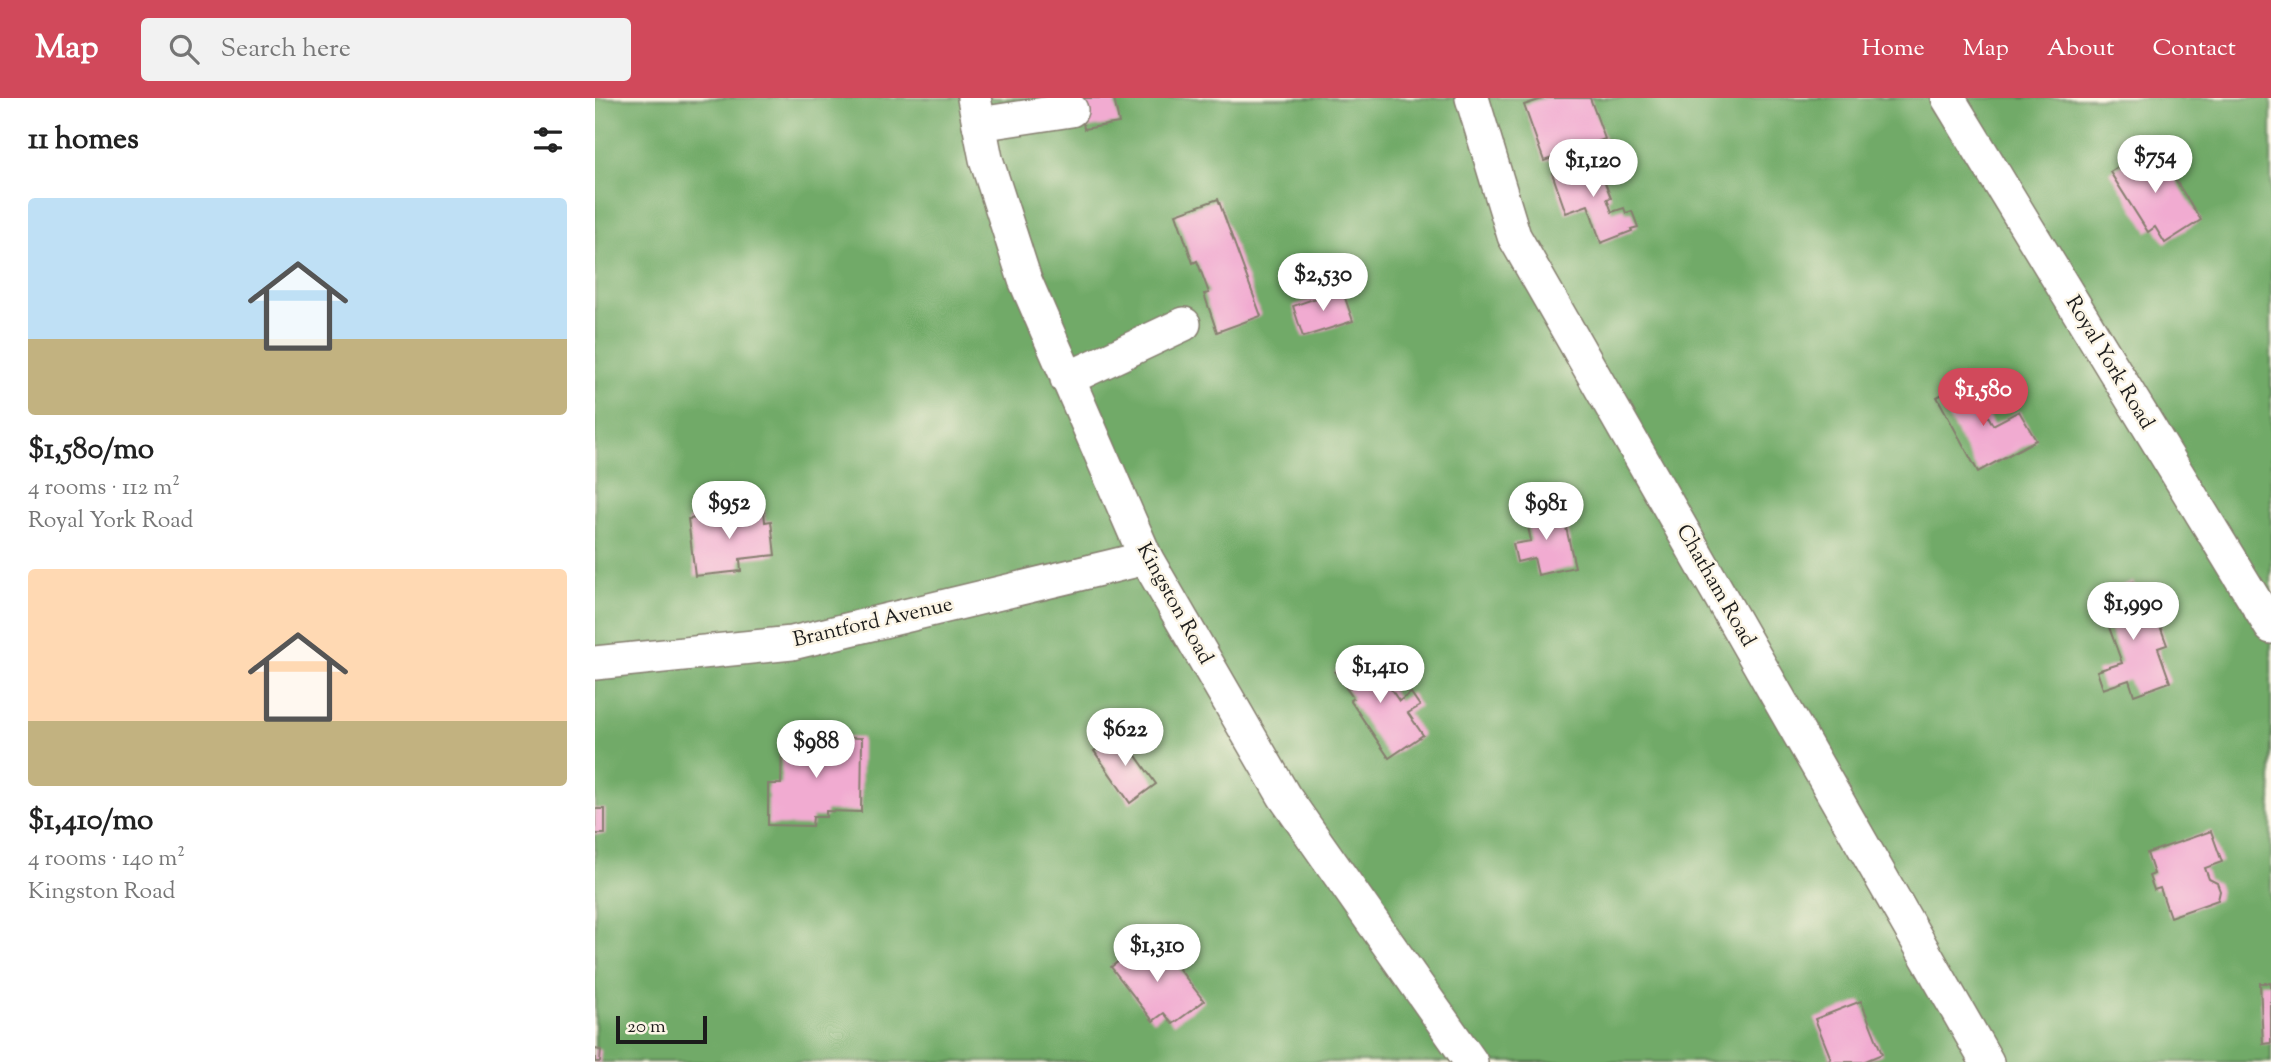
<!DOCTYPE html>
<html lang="en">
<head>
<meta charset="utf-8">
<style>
  body { margin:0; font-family:"Sorts Mill Goudy",serif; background:#f2f2f2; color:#222; height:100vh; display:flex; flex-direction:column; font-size:26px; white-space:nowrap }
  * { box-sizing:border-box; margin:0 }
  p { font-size:23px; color:#767676 }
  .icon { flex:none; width:38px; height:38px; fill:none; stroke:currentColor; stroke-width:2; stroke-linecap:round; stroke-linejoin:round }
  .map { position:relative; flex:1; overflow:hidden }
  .panel { display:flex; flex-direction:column; background:#fff; width:595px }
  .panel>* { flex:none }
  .scale { position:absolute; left:21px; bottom:18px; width:91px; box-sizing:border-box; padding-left:7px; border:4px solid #1c1c1c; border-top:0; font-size:19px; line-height:24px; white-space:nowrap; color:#1c1c1c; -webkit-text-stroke:5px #fcf5e5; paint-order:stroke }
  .price { position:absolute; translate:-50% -60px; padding:0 16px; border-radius:24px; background:#fff; color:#222; font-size:23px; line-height:46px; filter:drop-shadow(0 2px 4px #0008) }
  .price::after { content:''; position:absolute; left:50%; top:42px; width:21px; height:16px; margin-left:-10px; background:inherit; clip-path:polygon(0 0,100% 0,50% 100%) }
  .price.selected { background:#d1495b; color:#fff }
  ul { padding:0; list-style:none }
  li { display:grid; align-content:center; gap:14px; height:371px; padding:0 28px }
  li span { display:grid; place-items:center; height:217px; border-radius:7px; color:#555 }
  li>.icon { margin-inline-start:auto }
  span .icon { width:126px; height:126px; fill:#fffc; stroke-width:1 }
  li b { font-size:30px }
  h2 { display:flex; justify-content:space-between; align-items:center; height:84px; padding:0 28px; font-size:30px }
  header { display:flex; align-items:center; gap:42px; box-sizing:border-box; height:98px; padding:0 35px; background:#d1495b; color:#fff }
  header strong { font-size:33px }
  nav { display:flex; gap:38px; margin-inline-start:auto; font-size:24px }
  .search { width:490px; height:63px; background:#f2f2f2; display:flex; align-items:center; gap:18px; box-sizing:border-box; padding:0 24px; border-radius:7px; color:#767676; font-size:26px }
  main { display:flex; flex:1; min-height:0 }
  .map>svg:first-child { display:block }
</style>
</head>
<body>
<header>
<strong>Map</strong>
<div class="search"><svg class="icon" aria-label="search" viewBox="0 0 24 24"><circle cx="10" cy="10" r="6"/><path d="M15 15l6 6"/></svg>Search here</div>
<nav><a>Home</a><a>Map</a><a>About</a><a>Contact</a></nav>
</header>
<main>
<section class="panel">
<h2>11 homes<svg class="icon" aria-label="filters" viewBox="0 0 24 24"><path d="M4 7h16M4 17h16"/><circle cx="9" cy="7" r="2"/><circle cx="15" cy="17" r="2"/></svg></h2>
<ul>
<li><span style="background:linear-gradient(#bfe0f5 65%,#c2b280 0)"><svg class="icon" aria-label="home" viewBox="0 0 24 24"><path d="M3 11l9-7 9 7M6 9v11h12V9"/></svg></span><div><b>$1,580/mo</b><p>4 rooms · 112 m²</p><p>Royal York Road</p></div></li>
<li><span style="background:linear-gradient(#ffd9b3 70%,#c2b280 0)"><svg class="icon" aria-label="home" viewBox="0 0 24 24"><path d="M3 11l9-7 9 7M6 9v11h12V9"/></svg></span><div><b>$1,410/mo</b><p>4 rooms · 140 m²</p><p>Kingston Road</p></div></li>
</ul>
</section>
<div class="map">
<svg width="1676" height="964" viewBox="0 0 1676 964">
  <rect width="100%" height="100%" fill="#fcf5e5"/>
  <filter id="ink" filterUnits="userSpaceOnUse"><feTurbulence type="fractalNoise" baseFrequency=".0143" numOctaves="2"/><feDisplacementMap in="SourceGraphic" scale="14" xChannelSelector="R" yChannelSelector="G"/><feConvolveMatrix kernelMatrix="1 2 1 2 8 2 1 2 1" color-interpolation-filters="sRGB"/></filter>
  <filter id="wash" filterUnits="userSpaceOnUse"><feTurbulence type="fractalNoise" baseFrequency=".00686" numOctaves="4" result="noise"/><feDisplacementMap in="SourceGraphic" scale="28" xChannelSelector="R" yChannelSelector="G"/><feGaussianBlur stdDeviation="1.57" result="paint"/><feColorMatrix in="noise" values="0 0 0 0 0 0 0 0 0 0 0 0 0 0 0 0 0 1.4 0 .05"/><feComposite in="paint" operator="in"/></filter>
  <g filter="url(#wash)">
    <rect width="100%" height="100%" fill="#f0e1c2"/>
    <rect fill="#71aa68" stroke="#466342" stroke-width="2" x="0" y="0" width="1676" height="964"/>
    <g id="blocks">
      <g fill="#f1abd1">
        <path d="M484,0h35l5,25 -35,6z"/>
        <path d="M950,0h45l15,41 -61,22 -20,-56z"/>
        <path d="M1558,47l48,75 -36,23 -10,-16 -7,5 -38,-60z"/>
        <path d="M1000,59l16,41 -4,1 5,13 12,-4 2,5 6,-2 6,16 -7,2 1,2 -31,12 -13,-38 -22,8 -14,-40z"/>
        <path d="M623,101l43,117 -44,16 -13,-38 5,-1 -12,-32 -4,2 -17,-49z"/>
        <path d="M747,191l11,32 -50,16 -10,-31z"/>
        <path d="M1373,282l25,45 26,-14 17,29 -58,32 -41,-75z"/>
        <path d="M947,406l3,14 18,-4 12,53 -37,8 -4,-17 -17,4 -4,-18 18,-3 -7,-33z"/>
        <path d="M169,412l1,12 6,-1 4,34 -35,4 1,12 -46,5 -7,-57z"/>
        <path d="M1538,484l13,37 10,-4 11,30 -9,3 12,34 -36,13 -5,-15 -26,9 -6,-18 25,-8 -25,-69z"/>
        <path d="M770,553l34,50 12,-8 9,13 -12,7 15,22 -34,23 -39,-58 3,-2 -18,-26z"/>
        <path d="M525,635l36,51 -26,19 -36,-52z"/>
        <path d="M187,639h28v6l10,1 1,-7 41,1 -1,74 -35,-1v6h-13l-1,9 -44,-1v-41h13z"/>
        <rect x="0" y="711" width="10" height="25"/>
        <path d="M1616,733l11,31 -17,6 4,11 8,4 3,8 -2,9 -48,17 -10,-29 -6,2 -5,-14 5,-2 -7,-21z"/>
        <path d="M553,841l19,25 5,-4 32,41 -31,23 -9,-11 -11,8 -42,-54z"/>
        <path d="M1665,885h11v60l-8,1z"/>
        <path d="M1266,903l21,53 -19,8h-41l9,-3 -16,-40z"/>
        <path d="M0,951l6,1 -1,12h-5z"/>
      </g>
    </g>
  </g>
  <g filter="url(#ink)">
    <use href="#blocks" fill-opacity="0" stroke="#867e6f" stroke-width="2"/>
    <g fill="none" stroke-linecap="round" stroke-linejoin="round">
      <g stroke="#867e6f" stroke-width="36">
        <g id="minor">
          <path d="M379,0l12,61 39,121 121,278 138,238 187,266"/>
          <path d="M877,0l42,138 473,826"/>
          <path d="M1353,0l323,529"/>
          <path d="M384,26l92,-14"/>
          <path d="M472,281l117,-55"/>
          <path d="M0,565l197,-20 354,-85"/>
        </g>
      </g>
      <use href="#minor" stroke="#fff" stroke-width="33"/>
    </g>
  </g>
  <g text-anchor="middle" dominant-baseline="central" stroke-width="5" stroke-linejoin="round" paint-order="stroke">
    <g font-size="21" fill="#1c1c1c" stroke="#fcf5e5">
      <text transform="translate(1514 265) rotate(59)">Royal York Road</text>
      <text transform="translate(1120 488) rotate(60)">Chatham Road</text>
      <text transform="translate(579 506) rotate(61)">Kingston Road</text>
      <text transform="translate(278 525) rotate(-13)">Brantford Avenue</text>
    </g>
  </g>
</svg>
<div class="scale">20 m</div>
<b class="price" style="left:1560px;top:97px">$754</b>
<b class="price" style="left:998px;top:101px">$1,120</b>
<b class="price" style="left:728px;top:215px">$2,530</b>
<b class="price selected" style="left:1388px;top:330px">$1,580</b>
<b class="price" style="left:134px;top:443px">$952</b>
<b class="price" style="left:951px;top:444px">$981</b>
<b class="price" style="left:1538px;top:544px">$1,990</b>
<b class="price" style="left:785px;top:607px">$1,410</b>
<b class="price" style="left:530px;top:670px">$622</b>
<b class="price" style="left:221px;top:682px">$988</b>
<b class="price" style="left:562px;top:886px">$1,310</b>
</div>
</main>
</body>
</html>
